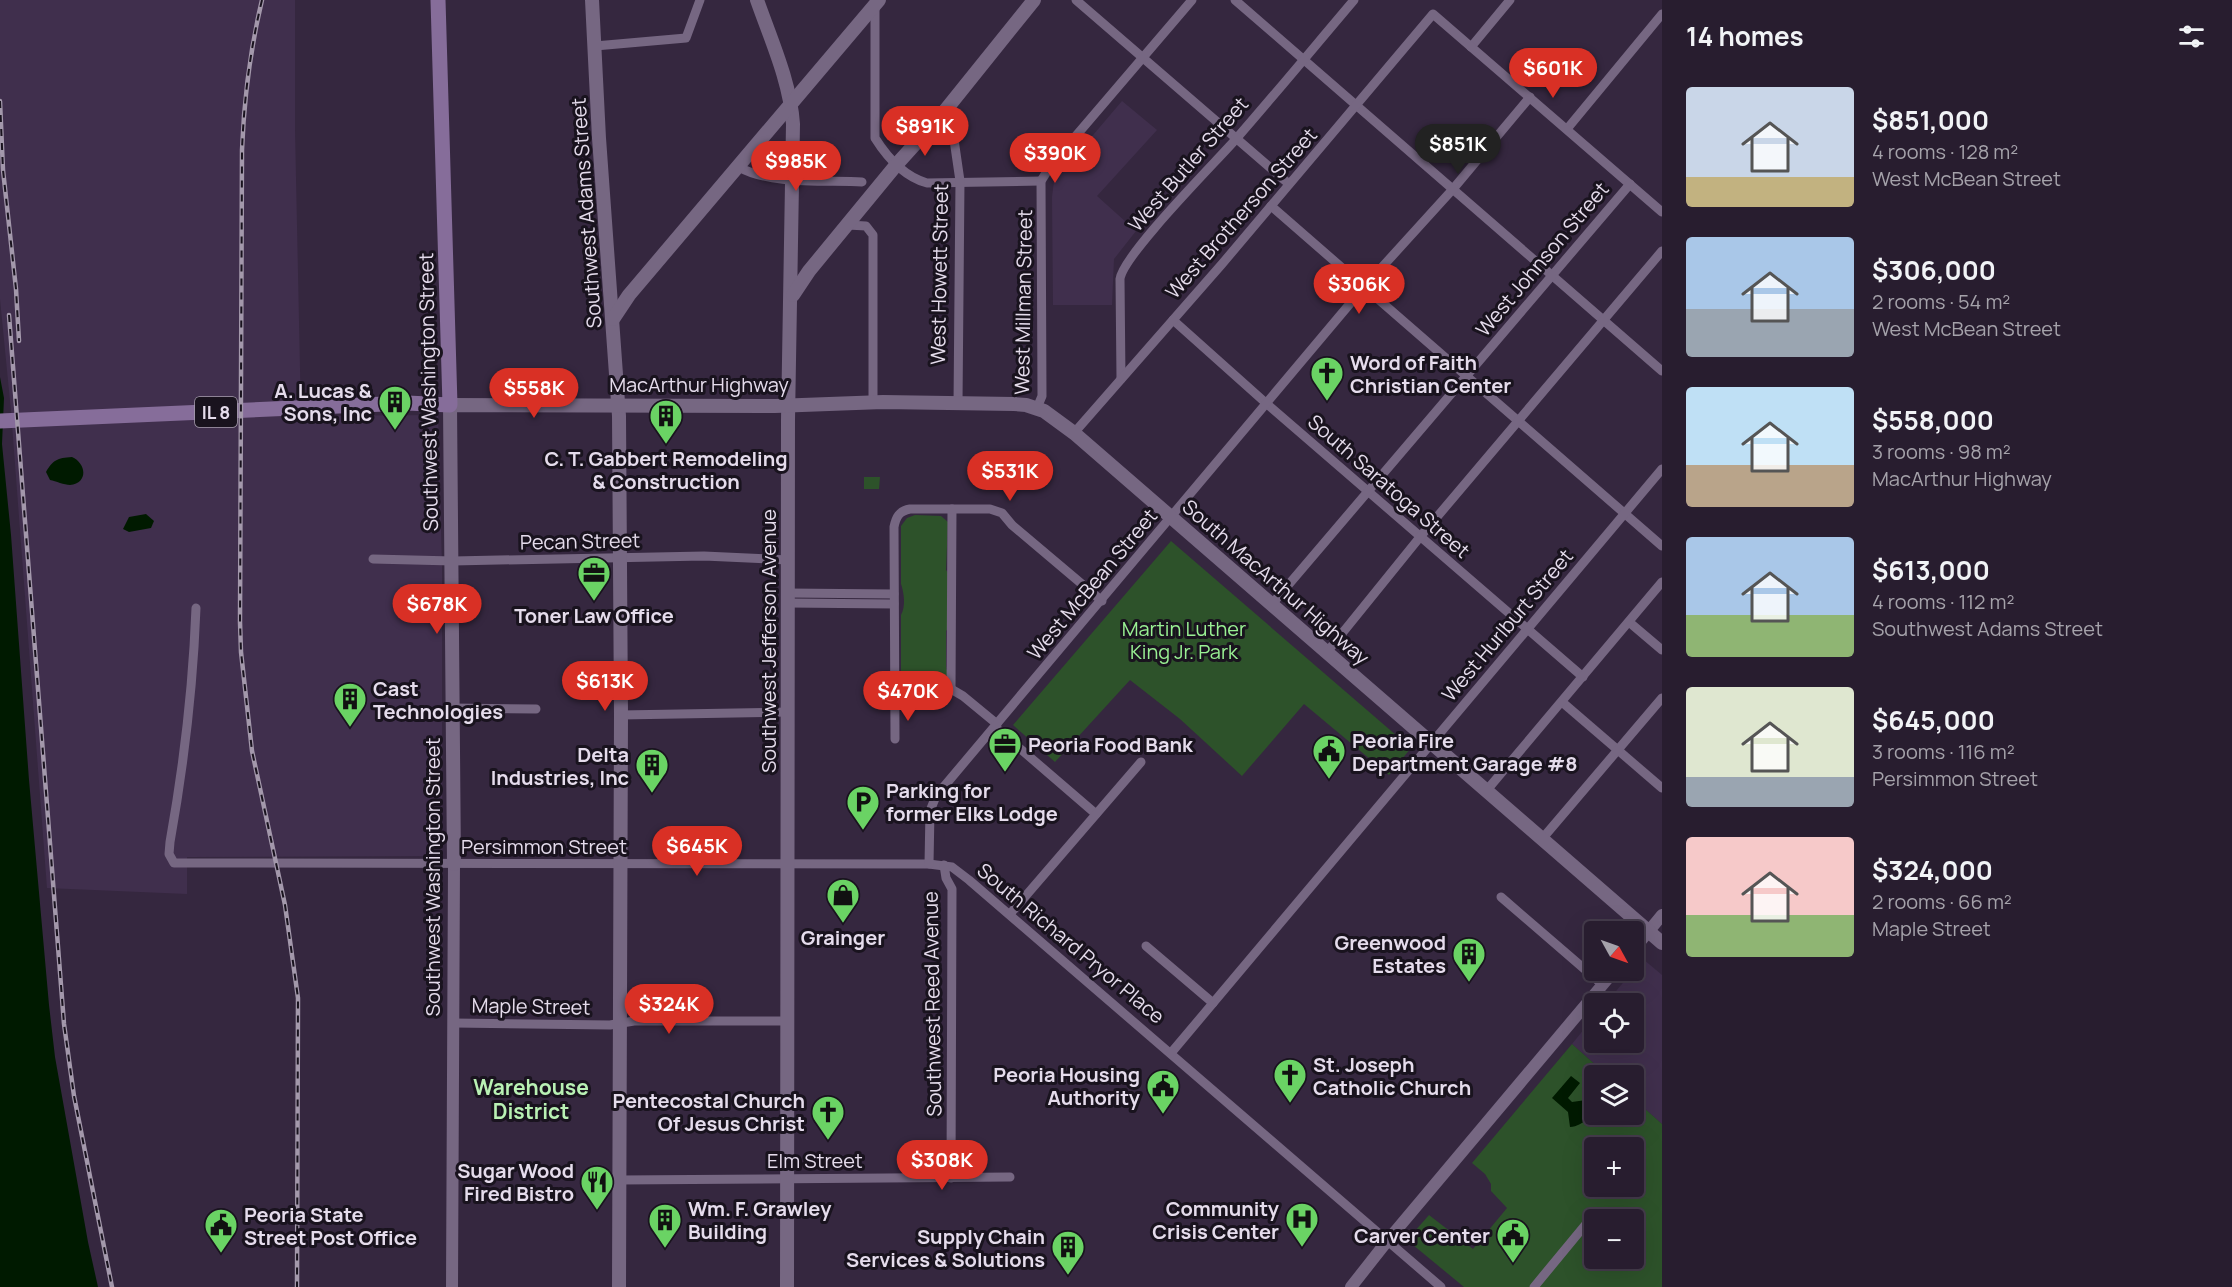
<!DOCTYPE html>
<html lang="en">
<head>
<meta charset="utf-8">
<style>
  body { margin:0; font-family:Manrope,sans-serif; background:#342a3b; color:#f1f3f6; height:100vh; display:flex; flex-direction:column; font-size:22px; white-space:nowrap }
  * { box-sizing:border-box; margin:0 }
  p { font-size:20px; color:#a5a2aa }
  .icon { flex:none; width:33px; height:33px; fill:none; stroke:currentColor; stroke-width:2; stroke-linecap:round; stroke-linejoin:round }
  .map { position:relative; flex:1; overflow:hidden }
  .side { display:flex; flex-direction:column; background:#281d2f; width:570px }
  .side>* { flex:none }
  .needle { width:39px; rotate:130deg }
  .controls { position:absolute; left:1584px; top:921px; display:grid; gap:12px }
  .controls a { display:grid; place-items:center; width:60px; height:60px; border-radius:6px; background:#281d2f; box-shadow:0 6px 24px #0002,0 0 0 2px #443b4b; font-size:30px }
  .price { position:absolute; translate:-50% -51px; padding:0 14px; border-radius:21px; background:#d93025; color:#fff; font-size:20px; line-height:39px; filter:drop-shadow(0 2px 3px #0008) }
  .price::after { content:''; position:absolute; left:50%; top:36px; width:18px; height:14px; margin-left:-9px; background:inherit; clip-path:polygon(0 0,100% 0,50% 100%) }
  .price.selected { background:#222; color:#fff }
  ul { padding:0; list-style:none }
  li { display:flex; align-items:center; gap:18px; height:150px; padding:0 24px }
  li span { display:grid; place-items:center; flex:none; width:168px; height:120px; border-radius:6px; color:#555 }
  li>.icon { margin-inline-start:auto }
  span .icon { width:72px; height:72px; fill:#fffc; stroke-width:1 }
  li b { font-size:26px }
  h2 { display:flex; justify-content:space-between; align-items:center; height:72px; padding:0 24px; font-size:26px }
  main { display:flex; flex:1; min-height:0 }
  .map>svg:first-child { display:block }
</style>
</head>
<body>
<main>
<div class="map">
<svg width="1662" height="1287" viewBox="0 0 1662 1287">
  <rect width="100%" height="100%" fill="#35273f"/>
  <g fill="#402f4d">
    <path d="M0,0h295v130l6,286 137,-1 4,151v290l-255,1v37l-140,-6 -36,-477 -11,-112z"/>
    <path d="M1122,101l35,29 -60,66 39,35 -22,28 -2,46h-59l-1,-108 2,-16z"/>
    <path d="M1643,959l19,16v149l-28,-25v-23l-27,-1 -35,-31 22,-27v25h40v-38l-28,-1z"/>
  </g>
  <g fill="#2d522a" fill-rule="evenodd">
    <path d="M864,477h16l-1,12h-15z"/>
    <path d="M915,515l26,1 7,6 -2,48 3,4v53l-3,4v35l2,11c-8,12 -28,7 -41,7l-6,-10v-59c5,-9 3,-22 0,-31v-58l6,-8z"/>
    <path d="M1171,541l240,207 -22,27 -85,-71 -62,72 -62,-57 -50,-39 -75,82 -42,-37z"/>
    <path d="M1572,1044l35,31 -13,1v38h40v-15l28,25v163h-198l-57,-47 22,-25 44,34 34,-41 -16,-17v-7l-6,-10 -13,-11zM1594,1148h40v38h-40zM1594,1220h40v38h-40z"/>
  </g>
  <g fill="#001a00">
    <path d="M0,377l4,21 -2,46 9,91 18,245 20,225 6,52 33,185 10,45h-98z"/>
    <path d="M72,457c14,6 17,26 -2,28 -6,0 -14,-4 -20,-5l-4,-8c7,-12 11,-14 26,-15z"/>
    <path d="M146,514l8,7 -3,7 -22,4 -6,-3 6,-12z"/>
    <path d="M1571,1076l9,7 -12,15 4,4 21,-3c2,15 -9,27 -23,28l-2,-15 -16,-14z"/>
  </g>
  <g fill="none" stroke-linecap="round" stroke-linejoin="round">
    <g stroke="#766782" stroke-width="9">
      <path d="M1076,0l213,184"/>
      <path d="M1235,0l427,371"/>
      <path d="M875,4v134c12,19 30,39 52,45l114,-2"/>
      <path d="M595,46l91,-8 14,-38"/>
      <path d="M1471,47l39,-47"/>
      <path d="M944,112l8,14 8,55 -2,223"/>
      <path d="M1567,129l95,-115"/>
      <path d="M739,167c31,18 87,13 123,15"/>
      <path d="M1271,206l391,340"/>
      <path d="M848,225l18,1 7,9v167"/>
      <path d="M1173,320l94,84 316,273"/>
      <path d="M1121,379l-1,-100c3,-24 95,-116 116,-140 40,-46 79,-93 118,-139"/>
      <path d="M1037,408l5,-12 -1,-215 10,-16 141,-165"/>
      <path d="M1074,433l148,-169 211,-250 229,198"/>
      <path d="M373,559l80,2 251,-5 84,4"/>
      <path d="M788,593l106,1"/>
      <path d="M788,603l106,1"/>
      <path d="M1272,604l358,-420"/>
      <path d="M196,608c-3,79 -12,156 -26,234l-1,12 5,9 755,1 23,3 17,13 472,407"/>
      <path d="M1629,622l33,28"/>
      <path d="M1327,652l93,-115 242,-286"/>
      <path d="M895,688l56,1 12,7 34,28"/>
      <path d="M951,689l1,-180"/>
      <path d="M1562,702l100,86"/>
      <path d="M452,708l84,1"/>
      <path d="M621,715l167,-3"/>
      <path d="M995,727l101,87"/>
      <path d="M895,739l-1,-212c2,-10 5,-16 16,-18h80l12,4 10,12 90,76"/>
      <path d="M1487,790l175,-208"/>
      <path d="M1542,839l120,-141"/>
      <path d="M929,864l1,-53 6,-15 428,-509 89,-98 77,-92"/>
      <path d="M944,865l2,13 6,11 -1,289"/>
      <path d="M1501,897l102,88"/>
      <path d="M1010,914l131,-152"/>
      <path d="M1146,946l67,57"/>
      <path d="M454,1023l156,2 24,-4h154"/>
      <path d="M1171,1053l491,-584"/>
      <path d="M620,1180l390,-3"/>
      <path d="M1534,1287l52,-63"/>
    </g>
    <g stroke="#766782" stroke-width="12">
      <path d="M1634,949l28,-34"/>
      <path d="M452,1287l2,-423"/>
      <path d="M1351,1287l37,-47 227,-270"/>
    </g>
    <g stroke="#766782" stroke-width="14">
      <path d="M592,0l7,138 20,278 2,299 -2,572"/>
      <path d="M757,0c14,40 33,81 36,124l-5,296 -1,867"/>
      <path d="M793,295l16,-24 88,-107 47,-52 90,-112"/>
      <path d="M613,319l16,-24 250,-295"/>
      <path d="M454,864l-4,-459 325,1 108,-4 131,2 12,1 18,6 30,22 588,510"/>
    </g>
    <path stroke="#866d9a" stroke-width="15" d="M0,421l407,-18 43,2 -12,-405"/>
    <g stroke="#a398ab" stroke-width="4.5">
      <g id="rail">
        <path d="M262,0c-12,50 -18,99 -20,150l-2,472 1,30 11,99 33,154 13,93 -1,289"/>
        <path d="M0,101l3,69 13,119 3,52"/>
        <path d="M9,315l55,709 10,72 38,191"/>
      </g>
    </g>
    <use href="#rail" stroke="#19131e" stroke-width="2" stroke-dasharray="7" stroke-linecap="butt"/>
  </g>
  <defs>
    <g id="church-pin" transform="scale(1.725)"><path d="M0 17L-7.5 6A9.5 9.5 0 1 1 7.5 6Z" fill="#6ad364" stroke="#19131e"/><path d="M-1.2-6h2.4v3.5h3.3v2.4h-3.3V6h-2.4V-.1h-3.3v-2.4h3.3Z" fill="#111"/></g>
    <g id="building-pin" transform="scale(1.725)"><path d="M0 17L-7.5 6A9.5 9.5 0 1 1 7.5 6Z" fill="#6ad364" stroke="#19131e"/><path d="M-4-6H4V6H1V3H-1V6H-4ZM-2.5-4.3h1.7v1.8h-1.7ZM.8-4.3h1.7v1.8H.8ZM-2.5-1h1.7V.8h-1.7ZM.8-1h1.7V.8H.8Z" fill="#111"/></g>
    <g id="office-pin" transform="scale(1.725)"><path d="M0 17L-7.5 6A9.5 9.5 0 1 1 7.5 6Z" fill="#6ad364" stroke="#19131e"/><path d="M-6-3h4V-5.5h4V-3h4V5H-6ZM-1-4.5V-3h2v-1.5ZM-6 0V1H6V0Z" fill="#111"/></g>
    <g id="civic-pin" transform="scale(1.725)"><path d="M0 17L-7.5 6A9.5 9.5 0 1 1 7.5 6Z" fill="#6ad364" stroke="#19131e"/><path d="M-.6-6.5H3V-4.5H.6V-3L4-1V1h2V6H-6V1h2V-1L-.6-3ZM-1.2 2.5V6h2.4V2.5Z" fill="#111"/></g>
    <g id="parking-pin" transform="scale(1.725)"><path d="M0 17L-7.5 6A9.5 9.5 0 1 1 7.5 6Z" fill="#6ad364" stroke="#19131e"/><path d="M-3.5-5.5H1a3.5 3.5 0 0 1 0 7H-1V5.5H-3.5ZM-1-3.4V-.6H.8a1.4 1.4 0 0 0 0-2.8Z" fill="#111"/></g>
    <g id="shop-pin" transform="scale(1.725)"><path d="M0 17L-7.5 6A9.5 9.5 0 1 1 7.5 6Z" fill="#6ad364" stroke="#19131e"/><path d="M-5-2.5h2.3a2.7 3.5 0 0 1 5.4 0H5L5.5 6h-11ZM-1.5-2.5h3a1.5 2.3 0 0 0-3 0Z" fill="#111"/></g>
    <g id="restaurant-pin" transform="scale(1.725)"><path d="M0 17L-7.5 6A9.5 9.5 0 1 1 7.5 6Z" fill="#6ad364" stroke="#19131e"/><path d="M-5-6h1v4h1v-4h1v4h1v-4h1v5L-1.5 .5V6h-2V.5L-5-1ZM5-6V6H3V1.5H1.5Q1.5-4 5-6Z" fill="#111"/></g>
    <g id="hospital-pin" transform="scale(1.725)"><path d="M0 17L-7.5 6A9.5 9.5 0 1 1 7.5 6Z" fill="#6ad364" stroke="#19131e"/><path d="M-5-5h3v3.5h4V-5h3V5h-3V1.5h-4V5h-3Z" fill="#111"/></g>
  </defs>
  <g fill-rule="evenodd">
    <use href="#church-pin" x="1327" y="373"/>
    <use href="#building-pin" x="395" y="402"/>
    <use href="#building-pin" x="666" y="416"/>
    <use href="#office-pin" x="594" y="573"/>
    <use href="#building-pin" x="350" y="699"/>
    <use href="#office-pin" x="1005" y="744"/>
    <use href="#civic-pin" x="1329" y="751"/>
    <use href="#building-pin" x="652" y="765"/>
    <use href="#parking-pin" x="863" y="802"/>
    <use href="#shop-pin" x="843" y="895"/>
    <use href="#building-pin" x="1469" y="954"/>
    <use href="#church-pin" x="1290" y="1075"/>
    <use href="#civic-pin" x="1163" y="1086"/>
    <use href="#church-pin" x="828" y="1112"/>
    <use href="#restaurant-pin" x="597" y="1182"/>
    <use href="#hospital-pin" x="1302" y="1219"/>
    <use href="#building-pin" x="665" y="1220"/>
    <use href="#civic-pin" x="221" y="1225"/>
    <use href="#civic-pin" x="1513" y="1235"/>
    <use href="#building-pin" x="1068" y="1247"/>
  </g>
  <g text-anchor="middle" dominant-baseline="central" stroke-width="6" stroke-linejoin="round" paint-order="stroke">
    <rect fill="#19131e" stroke="#a8a0ae" stroke-width="1.5" x="195" y="397" width="42" height="30" rx="4.5"/>
    <g font-size="18" font-weight="bold" fill="#e5dcec">
      <text x="216" y="412">IL 8</text>
    </g>
    <g font-size="20" fill="#e5dcec" stroke="#19131e">
      <text transform="translate(1188 164) rotate(-49)">West Butler Street</text>
      <text transform="translate(586 213) rotate(-94)">Southwest Adams Street</text>
      <text transform="translate(1241 213) rotate(-49)">West Brotherson Street</text>
      <text transform="translate(1542 259) rotate(-50)">West Johnson Street</text>
      <text transform="translate(939 274) rotate(-89)">West Howett Street</text>
      <text transform="translate(1023 302) rotate(-89)">West Millman Street</text>
      <text x="699" y="384">MacArthur Highway</text>
      <text transform="translate(428 392) rotate(-91)">Southwest Washington Street</text>
      <text transform="translate(1389 486) rotate(41)">South Saratoga Street</text>
      <text transform="translate(580 541) rotate(-1)">Pecan Street</text>
      <text transform="translate(1276 582) rotate(41)">South MacArthur Highway</text>
      <text transform="translate(1092 584) rotate(-50)">West McBean Street</text>
      <text transform="translate(1507 625) rotate(-50)">West Hurlburt Street</text>
      <text transform="translate(768 641) rotate(-90)">Southwest Jefferson Avenue</text>
      <text x="544" y="846">Persimmon Street</text>
      <text transform="translate(432 877) rotate(-90)">Southwest Washington Street</text>
      <text transform="translate(1071 943) rotate(40)">South Richard Pryor Place</text>
      <text transform="translate(932 1004) rotate(-91)">Southwest Reed Avenue</text>
      <text transform="translate(531 1006) rotate(1)">Maple Street</text>
      <text x="815" y="1160">Elm Street</text>
    </g>
    <g font-size="20" font-weight="bold" fill="#e5dcec" stroke="#19131e" text-anchor="end">
      <text x="1350" y="362" text-anchor="start">Word of Faith<tspan x="1350" dy="23">Christian Center</tspan></text>
      <text x="372" y="390">A. Lucas &amp;<tspan x="372" dy="23">Sons, Inc</tspan></text>
      <text x="666" y="458" text-anchor="middle">C. T. Gabbert Remodeling<tspan x="666" dy="23">&amp; Construction</tspan></text>
      <text x="594" y="615" text-anchor="middle">Toner Law Office</text>
      <text x="373" y="688" text-anchor="start">Cast<tspan x="373" dy="23">Technologies</tspan></text>
      <text x="1352" y="740" text-anchor="start">Peoria Fire<tspan x="1352" dy="23">Department Garage #8</tspan></text>
      <text x="1028" y="744" text-anchor="start">Peoria Food Bank</text>
      <text x="629" y="754">Delta<tspan x="629" dy="23">Industries, Inc</tspan></text>
      <text x="886" y="790" text-anchor="start">Parking for<tspan x="886" dy="23">former Elks Lodge</tspan></text>
      <text x="843" y="937" text-anchor="middle">Grainger</text>
      <text x="1446" y="942">Greenwood<tspan x="1446" dy="23">Estates</tspan></text>
      <text x="1313" y="1064" text-anchor="start">St. Joseph<tspan x="1313" dy="23">Catholic Church</tspan></text>
      <text x="1140" y="1074">Peoria Housing<tspan x="1140" dy="23">Authority</tspan></text>
      <text x="805" y="1100">Pentecostal Church<tspan x="805" dy="23">Of Jesus Christ</tspan></text>
      <text x="574" y="1170">Sugar Wood<tspan x="574" dy="23">Fired Bistro</tspan></text>
      <text x="688" y="1208" text-anchor="start">Wm. F. Grawley<tspan x="688" dy="23">Building</tspan></text>
      <text x="1279" y="1208">Community<tspan x="1279" dy="23">Crisis Center</tspan></text>
      <text x="244" y="1214" text-anchor="start">Peoria State<tspan x="244" dy="23">Street Post Office</tspan></text>
      <text x="1490" y="1235">Carver Center</text>
      <text x="1045" y="1236">Supply Chain<tspan x="1045" dy="23">Services &amp; Solutions</tspan></text>
    </g>
    <g font-size="20" fill="#99f093" stroke="#19131e">
      <text x="1184" y="628">Martin Luther<tspan x="1184" dy="23">King Jr. Park</tspan></text>
    </g>
    <g font-size="21" font-weight="bold" fill="#b9f1b4" stroke="#19131e">
      <text x="531" y="1087">Warehouse<tspan x="531" dy="24">District</tspan></text>
    </g>
  </g>
</svg>
<div class="controls">
<a><svg class="needle" viewBox="-14 -14 28 28"><path d="M0-13l5 13h-10z" fill="#e53935"/><path d="M0 13l5-13h-10z" fill="#a5a2aa"/></svg></a>
<a><svg class="icon" aria-label="locate" viewBox="0 0 24 24"><circle cx="12" cy="12" r="6"/><path d="M12 2v4M12 18v4M2 12h4M18 12h4"/></svg></a>
<a><svg class="icon" aria-label="layers" viewBox="0 0 24 24"><path d="M12 4l9 5-9 5-9-5zM3 14l9 5 9-5"/></svg></a>
<a>+</a>
<a>−</a>
</div>
<b class="price" style="left:1553px;top:99px">$601K</b>
<b class="price" style="left:925px;top:157px">$891K</b>
<b class="price selected" style="left:1458px;top:175px">$851K</b>
<b class="price" style="left:1055px;top:184px">$390K</b>
<b class="price" style="left:796px;top:192px">$985K</b>
<b class="price" style="left:1359px;top:315px">$306K</b>
<b class="price" style="left:534px;top:419px">$558K</b>
<b class="price" style="left:1010px;top:502px">$531K</b>
<b class="price" style="left:437px;top:635px">$678K</b>
<b class="price" style="left:605px;top:712px">$613K</b>
<b class="price" style="left:908px;top:722px">$470K</b>
<b class="price" style="left:697px;top:877px">$645K</b>
<b class="price" style="left:669px;top:1035px">$324K</b>
<b class="price" style="left:942px;top:1191px">$308K</b>
</div>
<section class="side">
<h2>14 homes<svg class="icon" aria-label="filters" viewBox="0 0 24 24"><path d="M4 7h16M4 17h16"/><circle cx="9" cy="7" r="2"/><circle cx="15" cy="17" r="2"/></svg></h2>
<ul>
<li><span style="background:linear-gradient(#c9d6e8 75%,#c2b280 0)"><svg class="icon" aria-label="home" viewBox="0 0 24 24"><path d="M3 11l9-7 9 7M6 9v11h12V9"/></svg></span><div><b>$851,000</b><p>4 rooms · 128 m²</p><p>West McBean Street</p></div></li>
<li><span style="background:linear-gradient(#a9c7e8 60%,#9aa5b1 0)"><svg class="icon" aria-label="home" viewBox="0 0 24 24"><path d="M3 11l9-7 9 7M6 9v11h12V9"/></svg></span><div><b>$306,000</b><p>2 rooms · 54 m²</p><p>West McBean Street</p></div></li>
<li><span style="background:linear-gradient(#bfe0f5 65%,#b9a48a 0)"><svg class="icon" aria-label="home" viewBox="0 0 24 24"><path d="M3 11l9-7 9 7M6 9v11h12V9"/></svg></span><div><b>$558,000</b><p>3 rooms · 98 m²</p><p>MacArthur Highway</p></div></li>
<li><span style="background:linear-gradient(#a9c7e8 65%,#8fb573 0)"><svg class="icon" aria-label="home" viewBox="0 0 24 24"><path d="M3 11l9-7 9 7M6 9v11h12V9"/></svg></span><div><b>$613,000</b><p>4 rooms · 112 m²</p><p>Southwest Adams Street</p></div></li>
<li><span style="background:linear-gradient(#dfe7d0 75%,#9aa5b1 0)"><svg class="icon" aria-label="home" viewBox="0 0 24 24"><path d="M3 11l9-7 9 7M6 9v11h12V9"/></svg></span><div><b>$645,000</b><p>3 rooms · 116 m²</p><p>Persimmon Street</p></div></li>
<li><span style="background:linear-gradient(#f6c9c9 65%,#8fb573 0)"><svg class="icon" aria-label="home" viewBox="0 0 24 24"><path d="M3 11l9-7 9 7M6 9v11h12V9"/></svg></span><div><b>$324,000</b><p>2 rooms · 66 m²</p><p>Maple Street</p></div></li>
</ul>
</section>
</main>
</body>
</html>
